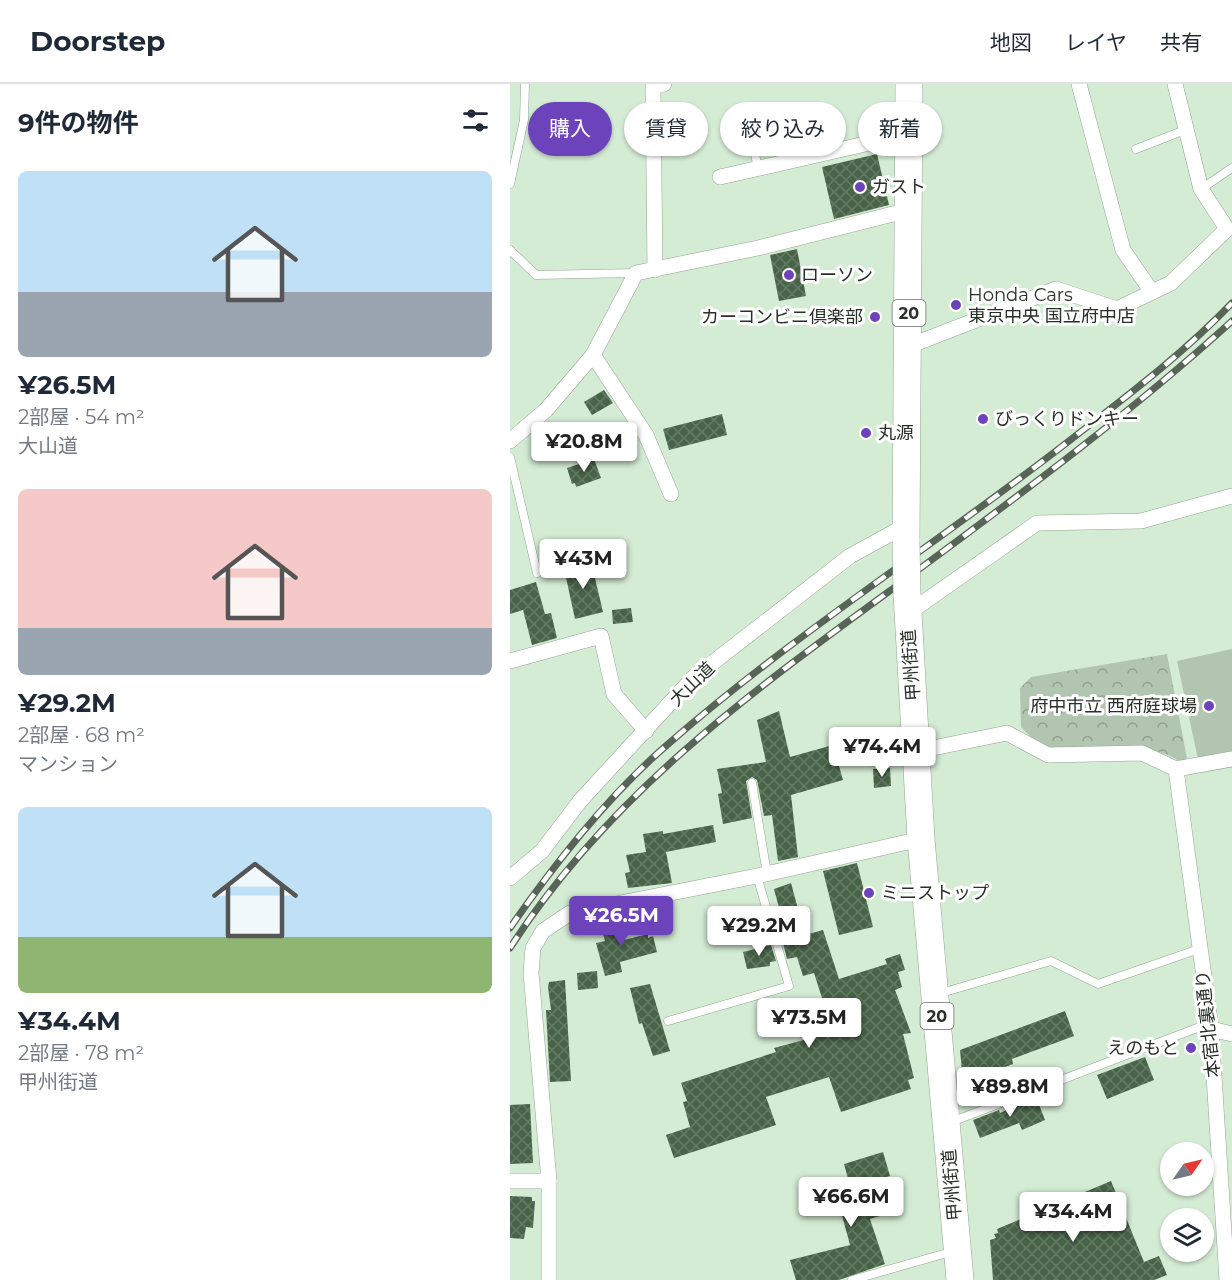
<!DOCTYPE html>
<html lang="ja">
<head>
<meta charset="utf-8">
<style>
  body { margin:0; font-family:Montserrat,"Noto Sans JP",sans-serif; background:#f6f6f7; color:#1f2937; height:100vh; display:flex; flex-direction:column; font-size:22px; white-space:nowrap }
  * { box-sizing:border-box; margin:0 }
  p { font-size:20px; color:#747a83 }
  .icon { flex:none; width:33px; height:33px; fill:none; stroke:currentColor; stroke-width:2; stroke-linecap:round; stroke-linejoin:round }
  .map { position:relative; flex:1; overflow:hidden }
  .panel { display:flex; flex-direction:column; background:#fff; width:510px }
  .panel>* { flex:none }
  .guide { position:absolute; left:18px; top:18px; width:570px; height:54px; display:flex; gap:12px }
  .needle { width:39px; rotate:56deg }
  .fabs { position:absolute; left:650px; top:1058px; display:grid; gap:12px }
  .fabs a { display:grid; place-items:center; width:54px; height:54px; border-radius:50%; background:#fff; box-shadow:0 2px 4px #0004; font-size:30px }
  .price { position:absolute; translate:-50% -51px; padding:0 14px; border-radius:6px; background:#fff; color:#222; font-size:20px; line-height:39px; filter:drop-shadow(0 2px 3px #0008) }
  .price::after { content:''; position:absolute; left:50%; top:36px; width:18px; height:14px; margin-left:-9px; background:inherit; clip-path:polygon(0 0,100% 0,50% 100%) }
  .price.active { background:#6d43bc; color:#fff }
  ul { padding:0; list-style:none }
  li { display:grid; align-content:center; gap:12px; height:318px; padding:0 18px }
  li span { display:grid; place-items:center; height:186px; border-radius:9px; color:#555 }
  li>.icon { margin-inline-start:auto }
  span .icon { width:108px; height:108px; fill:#fffc; stroke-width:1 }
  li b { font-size:26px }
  h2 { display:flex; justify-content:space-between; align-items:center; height:72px; padding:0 18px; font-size:26px }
  .tag { padding:0 21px; border-radius:27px; background:#fff; box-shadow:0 2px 4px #0004; font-size:21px; line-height:54px }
  .tag.active { background:#6d43bc; color:#fff }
  header { display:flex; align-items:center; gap:36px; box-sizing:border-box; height:84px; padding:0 30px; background:#fff; border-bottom:2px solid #e0e1e3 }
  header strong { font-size:28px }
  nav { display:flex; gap:33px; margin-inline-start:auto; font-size:21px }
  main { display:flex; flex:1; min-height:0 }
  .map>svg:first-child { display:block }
</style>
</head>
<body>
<header>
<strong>Doorstep</strong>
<nav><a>地図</a><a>レイヤ</a><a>共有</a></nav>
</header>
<main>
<section class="panel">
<h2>9件の物件<svg class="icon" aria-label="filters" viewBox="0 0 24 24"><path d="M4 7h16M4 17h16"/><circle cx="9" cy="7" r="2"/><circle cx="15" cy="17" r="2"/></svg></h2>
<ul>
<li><span style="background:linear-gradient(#bfe0f5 65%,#9aa5b1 0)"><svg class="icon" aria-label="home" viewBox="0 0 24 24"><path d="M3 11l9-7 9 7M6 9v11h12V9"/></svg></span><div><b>¥26.5M</b><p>2部屋 · 54 m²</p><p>大山道</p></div></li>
<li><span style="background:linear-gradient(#f6c9c9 75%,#9aa5b1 0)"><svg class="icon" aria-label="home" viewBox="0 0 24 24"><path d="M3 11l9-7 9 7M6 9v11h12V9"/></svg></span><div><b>¥29.2M</b><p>2部屋 · 68 m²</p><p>マンション</p></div></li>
<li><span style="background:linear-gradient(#bfe0f5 70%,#8fb573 0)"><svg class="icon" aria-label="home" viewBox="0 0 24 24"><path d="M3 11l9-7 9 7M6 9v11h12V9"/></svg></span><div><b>¥34.4M</b><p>2部屋 · 78 m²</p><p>甲州街道</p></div></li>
</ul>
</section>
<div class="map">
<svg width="722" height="1196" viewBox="0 0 722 1196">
  <defs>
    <pattern id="park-crowns" width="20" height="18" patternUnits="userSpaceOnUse" patternTransform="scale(1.5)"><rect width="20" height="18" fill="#b2c5b1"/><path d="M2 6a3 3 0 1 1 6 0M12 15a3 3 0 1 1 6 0" fill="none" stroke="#91a090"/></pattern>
    <pattern id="building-cross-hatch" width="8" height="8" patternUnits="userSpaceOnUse" patternTransform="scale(1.5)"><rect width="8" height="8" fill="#486448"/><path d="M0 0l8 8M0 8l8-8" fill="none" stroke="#667b66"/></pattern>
  </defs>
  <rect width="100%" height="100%" fill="#d4ebd4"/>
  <path fill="url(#park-crowns)" d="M657,570l20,104 -6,4c-38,-25 -91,-11 -134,-8l-26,-27 -1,-39 11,-11z"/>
  <path fill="#b2c5b1" d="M722,565v102l-34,8 -21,-98z"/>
  <g fill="url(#building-cross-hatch)">
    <path d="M367,70l12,51 -55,14 -12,-52z"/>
    <path d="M287,165l9,47 -27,5 -9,-46z"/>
    <path d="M94,306l9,13 -21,12 -8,-13z"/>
    <path d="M212,330l5,21 -58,15 -6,-21z"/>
    <path d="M84,375l7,19 -25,9 -1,-4 -3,1 -5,-16z"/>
    <path d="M77,477l4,13h3l9,38 -28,7 -10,-46 3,-1 -1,-7z"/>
    <path d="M26,498l9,32 6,-1 6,25 -25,7 -9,-35 -13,4v-24z"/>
    <path d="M121,524l2,14 -20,2 -1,-14z"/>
    <path d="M269,627l11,46 43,-12 10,35 -52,15 7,62 -20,4 -6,-46 -8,1 -7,-36 -5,-3 -6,4 6,37 -29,6 -5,-30 4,-1 -5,-24 49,-7 -9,-42z"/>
    <path d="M380,684l1,18 -17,2 -1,-19z"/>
    <path d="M203,741l3,17 -50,10 6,31 -44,5 -3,-15 5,-1 -4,-17 20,-3 -3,-18 20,-3v3z"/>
    <path d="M347,779l16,64 -34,8 -16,-64z"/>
    <path d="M281,799l14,52 18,-5 16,49 48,-15 -2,-5 15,-5 5,16 -7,2 4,15 -7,3 16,43 -8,1 11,44 -6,2 3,9 -70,23 -12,-35 -63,20 10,28 -102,33 -8,-23 24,-8 -7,-25 4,-1 -6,-18 95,-31 -2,-4 59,-16 -19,-59 -11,3 -6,-19 -10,2 -4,-16 5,-1 -14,-53z"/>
    <path d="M107,833l7,23 24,-6v4l5,-2 4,16 -37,10 2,10 -17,4 -9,-33 9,-2 -5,-19z"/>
    <path d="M261,861l5,16 -6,1v4l-23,3 -4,-17z"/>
    <path d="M87,887l1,17 -20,2 -1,-17z"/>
    <path d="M55,896l6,101 -21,1 -4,-72h5l-3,-23 1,-5z"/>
    <path d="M140,900l20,67 -17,5 -11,-33 -3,1 -9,-36z"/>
    <path d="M555,927l9,25 -62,23 1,5 -11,4 3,9 -41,15 -4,-42z"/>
    <path d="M635,973l9,23 -47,19 -10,-24z"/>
    <path d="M526,1013l9,23 -23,10 -3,-7 -39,15 -7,-18 26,-10 1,3z"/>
    <path d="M20,1020l3,59 -23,1v-59z"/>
    <path d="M373,1068l7,24 -11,3 2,5 -9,3 8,29 -10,3 15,45 -46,16h-43l-6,-20 60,-15 -11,-41 15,-4 -10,-36z"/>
    <path d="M601,1097l33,81 15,-6 8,19 -13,5h-161l-3,-40 6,-2 -2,-4 4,-1 -1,-4z"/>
    <path d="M0,1112l22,1v4h3l-2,27 -7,-1 -2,12 -14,-1z"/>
  </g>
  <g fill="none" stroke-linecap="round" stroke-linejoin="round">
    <g stroke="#91a691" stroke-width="9">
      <g id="lane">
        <path d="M238,38l10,46"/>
        <path d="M626,65l49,-19"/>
        <path d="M0,100l14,-64 1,-36"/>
        <path d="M691,105l31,-21"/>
        <path d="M0,166l26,25 100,-2"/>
        <path d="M0,373l27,116"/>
        <path d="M242,699l15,91"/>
        <path d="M431,909l110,-32 47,23 101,-35"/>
        <path d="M158,937l121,-35 -32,-110"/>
        <path d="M441,1038l246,-94 14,1"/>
        <path d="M342,1196l102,-29"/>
      </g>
    </g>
    <g stroke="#91a691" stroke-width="16">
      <g id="street">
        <path d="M569,0l44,166 29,42"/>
        <path d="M210,93l189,-43"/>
        <path d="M145,186l-2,-184 11,-2"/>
        <path d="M399,262l147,-57 61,20 54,-26 56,-54 -26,-40 -26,-105"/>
        <path d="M83,271l53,80 25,59"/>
        <path d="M0,357l36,-31 47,-55 43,-82 122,-25 151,-38"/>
        <path d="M397,530l130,-91 104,-2 91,-25"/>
        <path d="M0,577l91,-25 13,58 32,37"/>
        <path d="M408,667l89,-18 41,22 94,-2 34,16 56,-10"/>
        <path d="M666,685l35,260 16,251"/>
        <path d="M0,794l32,-27 38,-50 113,-123 157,-122 55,-30"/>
        <path d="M701,945l21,5"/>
        <path d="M0,1097h39"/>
        <path d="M39,1196v-99l-18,-208 2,-25 10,-17 27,-18 187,-37 164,-37"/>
      </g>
    </g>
    <g stroke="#91a691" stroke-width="28">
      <g id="highway">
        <path d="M396,457l3,-457"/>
        <path d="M397,510l14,245 39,441"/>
      </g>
    </g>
    <use href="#lane" stroke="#fff" stroke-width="8"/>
    <use href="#street" stroke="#fff" stroke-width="15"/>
    <use href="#highway" stroke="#fff" stroke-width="27"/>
    <g stroke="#586457" stroke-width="7">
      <g id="rail">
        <path d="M0,844c45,-65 97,-131 157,-183 129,-113 276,-205 411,-311 53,-41 108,-83 154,-131"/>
        <path d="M0,864c98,-152 237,-253 381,-358 116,-86 233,-171 341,-269"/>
      </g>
    </g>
    <use href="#rail" stroke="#fff" stroke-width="4.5" stroke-dasharray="14" stroke-linecap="butt"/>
    <g stroke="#91a691" stroke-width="28" stroke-linecap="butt">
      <path id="highway-bridge" d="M396,457l1,53"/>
    </g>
    <use href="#highway-bridge" stroke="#fff" stroke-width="27"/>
  </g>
  <g fill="#6d43bc" stroke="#fff" stroke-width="2">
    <circle cx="350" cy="103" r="6"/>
    <circle cx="279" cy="191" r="6"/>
    <circle cx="446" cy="221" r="6"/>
    <circle cx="365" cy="233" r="6"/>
    <circle cx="473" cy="335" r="6"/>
    <circle cx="356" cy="349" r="6"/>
    <circle cx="699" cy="622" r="6"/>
    <circle cx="359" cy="809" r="6"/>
    <circle cx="681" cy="964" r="6"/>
  </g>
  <g text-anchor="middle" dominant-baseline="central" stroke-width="6" stroke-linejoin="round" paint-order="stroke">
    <g fill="#fff" stroke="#686e68" stroke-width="1.5">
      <rect x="382.5" y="216" width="33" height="26" rx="4.5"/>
      <rect x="410.5" y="919" width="33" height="26" rx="4.5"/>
    </g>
    <g font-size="16" font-weight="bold" fill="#283027">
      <text x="399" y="229">20</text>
      <text x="427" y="932">20</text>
    </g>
    <g font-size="18" fill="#283027" stroke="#fff" text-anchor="start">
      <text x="362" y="103">ガスト</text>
      <text x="291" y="191">ローソン</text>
      <text x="458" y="211">Honda Cars<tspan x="458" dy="21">東京中央 国立府中店</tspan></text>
      <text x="353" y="233" text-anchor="end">カーコンビニ倶楽部</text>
      <text x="485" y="335">びっくりドンキー</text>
      <text x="368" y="349">丸源</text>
      <text x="687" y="622" text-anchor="end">府中市立 西府庭球場</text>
      <text x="371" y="809">ミニストップ</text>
      <text x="669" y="964" text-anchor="end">えのもと</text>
    </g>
    <g font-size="18" fill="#283027" stroke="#fff">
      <text transform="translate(401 581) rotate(-94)">甲州街道</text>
      <text transform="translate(182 600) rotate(-44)">大山道</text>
      <text transform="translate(698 940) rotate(-96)">本宿北裏通り</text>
      <text transform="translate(442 1101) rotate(-95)">甲州街道</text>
    </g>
  </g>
</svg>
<div class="fabs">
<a><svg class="needle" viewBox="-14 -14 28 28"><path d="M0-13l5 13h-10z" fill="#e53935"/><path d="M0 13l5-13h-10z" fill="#747a83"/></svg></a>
<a><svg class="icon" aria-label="layers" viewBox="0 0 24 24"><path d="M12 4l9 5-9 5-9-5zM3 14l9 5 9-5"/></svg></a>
</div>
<b class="price" style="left:74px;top:389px">¥20.8M</b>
<b class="price" style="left:73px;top:506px">¥43M</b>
<b class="price" style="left:372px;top:694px">¥74.4M</b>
<b class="price active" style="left:111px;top:863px">¥26.5M</b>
<b class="price" style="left:249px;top:873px">¥29.2M</b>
<b class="price" style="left:299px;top:965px">¥73.5M</b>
<b class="price" style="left:500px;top:1034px">¥89.8M</b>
<b class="price" style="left:341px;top:1144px">¥66.6M</b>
<b class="price" style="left:563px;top:1159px">¥34.4M</b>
<div class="guide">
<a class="tag active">購入</a>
<a class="tag">賃貸</a>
<a class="tag">絞り込み</a>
<a class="tag">新着</a>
</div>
</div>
</main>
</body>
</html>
